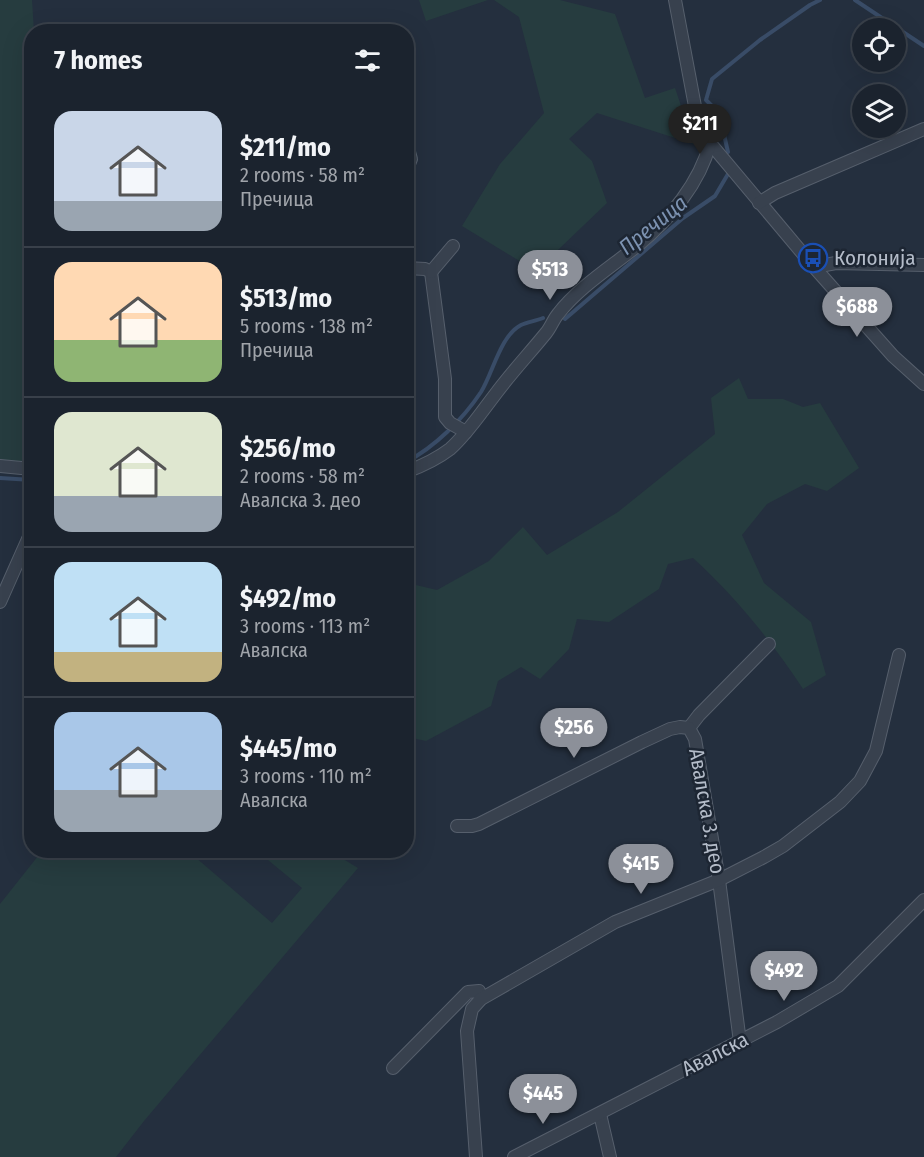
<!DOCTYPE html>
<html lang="en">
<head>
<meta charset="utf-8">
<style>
  body { margin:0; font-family:"Fira Sans Condensed",sans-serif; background:#242b36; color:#f1f3f6; height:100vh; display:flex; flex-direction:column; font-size:22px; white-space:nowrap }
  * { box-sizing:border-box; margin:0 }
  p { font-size:20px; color:#a0a4aa }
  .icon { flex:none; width:33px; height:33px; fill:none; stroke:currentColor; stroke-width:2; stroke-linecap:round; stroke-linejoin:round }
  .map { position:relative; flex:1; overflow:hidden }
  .details { position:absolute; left:24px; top:24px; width:390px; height:834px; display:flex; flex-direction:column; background:#1b232e; border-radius:24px; box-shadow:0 6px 24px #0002,0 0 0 2px #39404a }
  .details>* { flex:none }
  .controls { position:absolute; left:852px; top:18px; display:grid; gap:12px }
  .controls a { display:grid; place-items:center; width:54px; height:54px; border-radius:50%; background:#1b232e; box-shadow:0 6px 24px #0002,0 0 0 2px #39404a; font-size:30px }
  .price { position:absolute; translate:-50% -51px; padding:0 14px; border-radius:21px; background:#8c9099; color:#fff; font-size:20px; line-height:39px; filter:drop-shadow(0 2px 3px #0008) }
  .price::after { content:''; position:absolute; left:50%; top:36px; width:18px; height:14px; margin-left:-9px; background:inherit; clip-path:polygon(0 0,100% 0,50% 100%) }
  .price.active { background:#222; color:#fff }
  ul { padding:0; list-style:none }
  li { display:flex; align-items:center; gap:18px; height:150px; padding:0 30px }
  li+li { border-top:2px solid #39404a }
  li span { display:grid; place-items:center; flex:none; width:168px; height:120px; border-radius:18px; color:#555 }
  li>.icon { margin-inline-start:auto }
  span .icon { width:72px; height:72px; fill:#fffc; stroke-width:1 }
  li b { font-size:26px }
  h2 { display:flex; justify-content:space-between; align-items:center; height:72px; padding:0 30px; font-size:26px }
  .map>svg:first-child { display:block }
</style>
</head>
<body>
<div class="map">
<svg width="924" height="1157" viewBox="0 0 924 1157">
  <rect width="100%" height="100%" fill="#242f3e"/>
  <g fill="#263c3f">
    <path d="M0,0h32l2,31 -2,1 -1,437 -31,-2z"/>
    <path d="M419,0h69l-62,21z"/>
    <path d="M494,0h66l55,14 30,84 30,-10 19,56 -97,-31 -28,26 23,22 15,42 -71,68 -74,-45 38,-62 44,-51 -25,-96z"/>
    <path d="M739,378l9,21h35l20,8 17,-4 39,65 -32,23 -22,-7 -38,20 -25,31 22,48 47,39 15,53 -23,14c-31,-47 -68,-93 -110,-131l-25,6 -9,25 -50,33 -32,-3 -8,30 -29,30 -19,-12 -23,14 -7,25 -65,35 -19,-4v-154l30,7 52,-29 34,-34 24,28 71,-43 97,-78 -4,-36z"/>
    <path d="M42,851h146l84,72 30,-35 -45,-37h73l28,17 -214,253 -28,36h-116v-253z"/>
  </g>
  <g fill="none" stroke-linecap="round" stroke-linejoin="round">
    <g stroke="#394c67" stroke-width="4">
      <path d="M855,0l69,46"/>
      <path d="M728,152l-9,-39 -13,-13 6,-21 48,-39 50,-35 10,-5"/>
      <path d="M565,319l118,-101 32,-22 13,-22"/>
      <path d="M406,462c29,-15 57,-43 75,-70 12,-19 19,-56 40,-67 6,-3 15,-4 22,-7"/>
      <path d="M0,478l32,2"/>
    </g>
    <g stroke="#565f6c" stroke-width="14">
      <g id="minor">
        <path d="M675,0l22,117 13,26 104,124 79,89 31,28"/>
        <path d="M406,141l5,18 -5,12"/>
        <path d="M759,203l16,-10 149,-64"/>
        <path d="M814,267l22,-4 88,2"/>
        <path d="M406,268l19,1 6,3 14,107v38l5,6 16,9"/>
        <path d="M431,272l22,-26"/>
        <path d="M0,466l32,3"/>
        <path d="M406,472c16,-6 31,-13 44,-23 17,-15 30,-35 44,-53 16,-22 35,-42 52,-63 5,-6 7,-13 12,-19 21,-27 53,-47 79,-68 32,-26 63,-63 73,-103"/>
        <path d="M0,602l32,-72"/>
        <path d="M689,728l10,-13 70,-71"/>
        <path d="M457,826h15l7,-2 163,-82 28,-13 10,-2 9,1 6,11 24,141 21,162"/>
        <path d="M393,1068l75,-76 11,-1 2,8"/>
        <path d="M600,1114l10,43"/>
        <path d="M476,1157l-9,-126 5,-22 9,-10 134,-77 104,-42 45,-23 19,-11 57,-44 20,-21 16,-30 23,-96"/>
        <path d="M514,1157l263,-135 61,-36 86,-86"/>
      </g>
    </g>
    <use href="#minor" stroke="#38414e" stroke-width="12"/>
  </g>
  <defs>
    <g id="bus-ring" transform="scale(1.5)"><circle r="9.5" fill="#1d2633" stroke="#1a4fb4" stroke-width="1.5"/><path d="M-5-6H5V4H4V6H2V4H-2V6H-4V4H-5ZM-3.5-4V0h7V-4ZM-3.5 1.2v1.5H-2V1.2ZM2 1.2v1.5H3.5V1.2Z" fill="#1a4fb4"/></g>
  </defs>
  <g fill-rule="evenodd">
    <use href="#bus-ring" x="813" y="258"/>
  </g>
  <g text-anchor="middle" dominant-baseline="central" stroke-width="5" stroke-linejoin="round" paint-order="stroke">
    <g font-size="21" fill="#b4bcc9" stroke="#1d2633" text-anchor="start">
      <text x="834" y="258">Колонија</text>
    </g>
    <g font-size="21" fill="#b4bcc9" stroke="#1d2633">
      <text transform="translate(707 811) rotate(80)">Авалска 3. део</text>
      <text transform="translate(715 1054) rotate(-27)">Авалска</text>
    </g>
    <g font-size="22" font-style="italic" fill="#7c92b1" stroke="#1d2633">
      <text transform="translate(653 225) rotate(-39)">Пречица</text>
    </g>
  </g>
</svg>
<div class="controls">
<a><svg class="icon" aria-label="locate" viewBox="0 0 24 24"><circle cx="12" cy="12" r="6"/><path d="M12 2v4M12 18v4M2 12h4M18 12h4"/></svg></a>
<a><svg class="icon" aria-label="layers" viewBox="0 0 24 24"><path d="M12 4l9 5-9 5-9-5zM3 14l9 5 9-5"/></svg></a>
</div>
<b class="price active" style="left:700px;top:155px">$211</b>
<b class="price" style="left:550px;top:301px">$513</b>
<b class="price" style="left:857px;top:338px">$688</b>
<b class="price" style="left:574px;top:759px">$256</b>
<b class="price" style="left:641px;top:895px">$415</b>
<b class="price" style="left:784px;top:1002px">$492</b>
<b class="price" style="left:543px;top:1125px">$445</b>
<section class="details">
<h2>7 homes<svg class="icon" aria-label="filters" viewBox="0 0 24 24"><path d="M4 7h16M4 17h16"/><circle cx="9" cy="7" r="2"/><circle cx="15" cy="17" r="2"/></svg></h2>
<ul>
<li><span style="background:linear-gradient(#c9d6e8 75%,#9aa5b1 0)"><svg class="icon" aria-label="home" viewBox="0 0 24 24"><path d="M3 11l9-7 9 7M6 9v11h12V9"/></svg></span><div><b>$211/mo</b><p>2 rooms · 58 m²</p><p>Пречица</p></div></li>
<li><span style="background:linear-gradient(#ffd9b3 65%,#8fb573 0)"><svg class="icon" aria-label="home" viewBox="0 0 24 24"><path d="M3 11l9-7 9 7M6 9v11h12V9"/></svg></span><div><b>$513/mo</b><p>5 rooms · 138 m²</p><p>Пречица</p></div></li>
<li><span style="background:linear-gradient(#dfe7d0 70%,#9aa5b1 0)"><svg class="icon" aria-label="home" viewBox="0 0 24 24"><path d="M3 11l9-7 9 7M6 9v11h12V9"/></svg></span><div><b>$256/mo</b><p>2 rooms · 58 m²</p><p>Авалска 3. део</p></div></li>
<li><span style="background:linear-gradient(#bfe0f5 75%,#c2b280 0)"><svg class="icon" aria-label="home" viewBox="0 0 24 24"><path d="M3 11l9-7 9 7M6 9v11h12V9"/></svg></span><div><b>$492/mo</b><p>3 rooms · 113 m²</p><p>Авалска</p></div></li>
<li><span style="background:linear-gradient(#a9c7e8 65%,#9aa5b1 0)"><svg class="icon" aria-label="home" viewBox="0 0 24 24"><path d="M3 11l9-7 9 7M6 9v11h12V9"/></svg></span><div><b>$445/mo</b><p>3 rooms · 110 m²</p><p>Авалска</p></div></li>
</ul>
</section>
</div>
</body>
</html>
